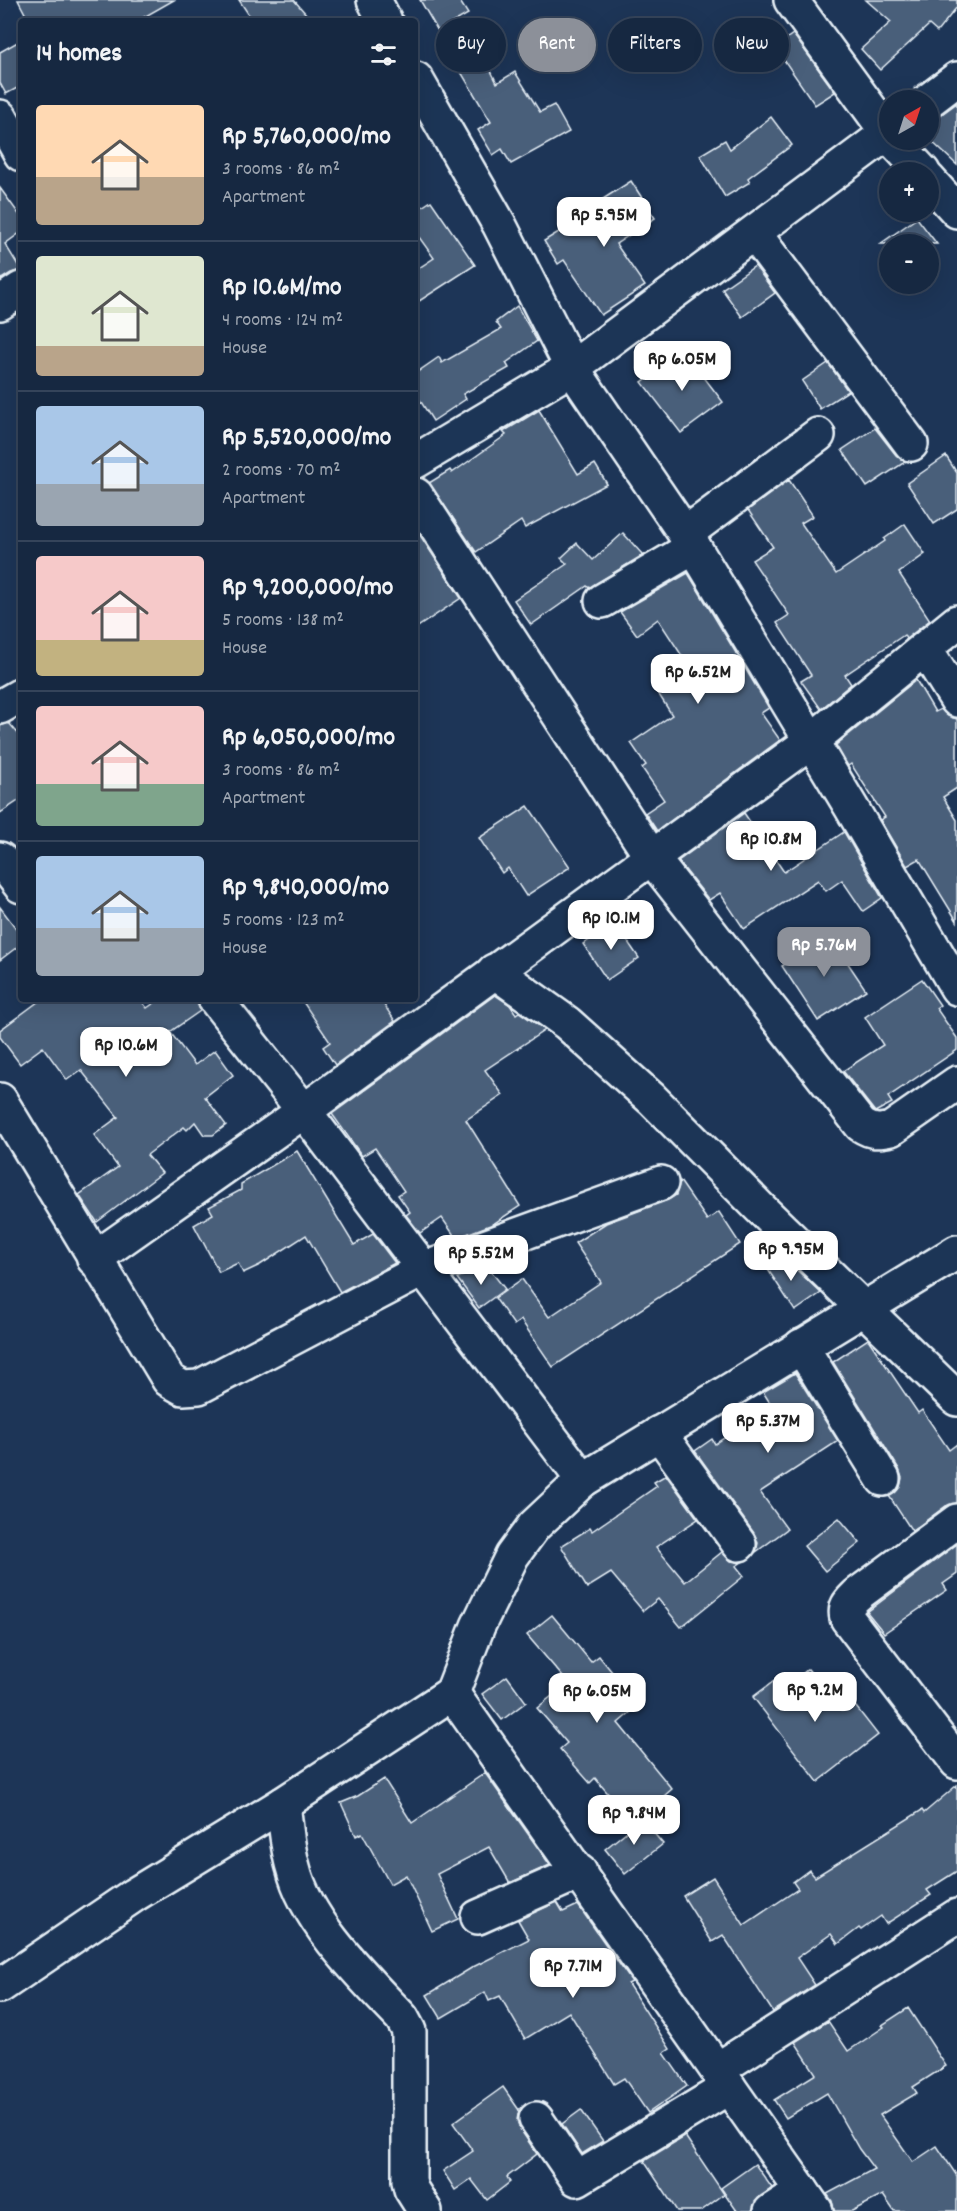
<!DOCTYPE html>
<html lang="en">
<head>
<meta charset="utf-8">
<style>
  body { margin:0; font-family:Dekko,sans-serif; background:#23344c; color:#f1f3f6; height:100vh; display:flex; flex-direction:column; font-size:22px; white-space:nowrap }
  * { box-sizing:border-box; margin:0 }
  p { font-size:20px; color:#9ea6b1 }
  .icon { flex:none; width:33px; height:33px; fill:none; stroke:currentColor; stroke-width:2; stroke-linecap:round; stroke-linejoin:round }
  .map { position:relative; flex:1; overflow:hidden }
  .details { position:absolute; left:18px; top:18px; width:400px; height:984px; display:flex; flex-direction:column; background:#162841; border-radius:6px; box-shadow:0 6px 24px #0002,0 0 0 2px #35445a }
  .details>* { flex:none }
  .hud { position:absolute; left:436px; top:18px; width:430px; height:54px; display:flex; gap:12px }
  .needle { width:39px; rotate:39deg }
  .buttons { position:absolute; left:879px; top:90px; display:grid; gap:12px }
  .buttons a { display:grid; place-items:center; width:60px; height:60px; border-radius:50%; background:#162841; box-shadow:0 6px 24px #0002,0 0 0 2px #35445a; font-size:30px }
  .price { position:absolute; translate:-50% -51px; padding:0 14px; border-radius:12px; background:#fff; color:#222; font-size:20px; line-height:39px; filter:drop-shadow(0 2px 3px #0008) }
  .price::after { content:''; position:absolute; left:50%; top:36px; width:18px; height:14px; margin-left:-9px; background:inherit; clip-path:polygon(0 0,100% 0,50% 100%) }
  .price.on { background:#8c9099; color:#fff }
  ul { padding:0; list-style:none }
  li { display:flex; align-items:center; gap:18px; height:150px; padding:0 18px }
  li+li { border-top:2px solid #35445a }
  li span { display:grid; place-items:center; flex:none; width:168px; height:120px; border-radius:6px; color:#555 }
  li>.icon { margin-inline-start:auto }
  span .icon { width:72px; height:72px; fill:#fffc; stroke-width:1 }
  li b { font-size:26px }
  h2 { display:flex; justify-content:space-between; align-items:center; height:72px; padding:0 18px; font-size:26px }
  .pill { padding:0 21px; border-radius:27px; background:#162841; box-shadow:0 6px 24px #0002,0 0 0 2px #35445a; font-size:21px; line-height:54px }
  .pill.on { background:#8c9099; color:#fff }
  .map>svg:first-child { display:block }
</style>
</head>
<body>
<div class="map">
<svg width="957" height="2211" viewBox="0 0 957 2211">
  <rect width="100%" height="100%" fill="#1d3557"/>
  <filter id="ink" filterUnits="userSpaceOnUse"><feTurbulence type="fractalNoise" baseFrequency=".0167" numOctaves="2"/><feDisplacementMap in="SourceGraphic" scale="12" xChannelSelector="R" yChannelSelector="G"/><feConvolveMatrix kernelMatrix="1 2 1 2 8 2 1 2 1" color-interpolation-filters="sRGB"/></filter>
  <g filter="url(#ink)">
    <g fill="#495e7a" stroke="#e8f1f8" stroke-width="1.5">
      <path d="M18,0h156l-37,21h-108z"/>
      <path d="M239,0h55l18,21h-59z"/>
      <path d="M420,0h39l9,14 -30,17z"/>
      <path d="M866,0h91v7l-20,25 -8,-7 -49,45 -19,-21 30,-27z"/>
      <path d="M793,34l42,58 -20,13 -40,-58z"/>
      <path d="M21,40v46l-15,8 -6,-11v-31z"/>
      <path d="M483,55l14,28 18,-11 25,40 14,-7 15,27 -58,32 -9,-15 -9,6 -15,-25 13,-8 -33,-55z"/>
      <path d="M957,103v62l-29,-27v-18l11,-4z"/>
      <path d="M771,117l21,28 -44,33 2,4 -25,15 -25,-42 25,-15 5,9z"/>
      <path d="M631,181l24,37 -39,26 29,42 -44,29 -37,-55 -6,4 -14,-23 62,-38 -3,-4z"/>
      <path d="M0,188l21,29v15l-16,12 16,26 -10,3 -11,7z"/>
      <path d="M431,201l44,64 -59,38v-33l18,-12 -18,-25v-22z"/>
      <path d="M917,218l20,26h-57z"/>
      <path d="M755,266l20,27 -33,24 -20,-28z"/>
      <path d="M517,306l20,35 -31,22 3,5 -46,26 3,5 -33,22 -17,-27v-21l23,-16 3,6 59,-34 -5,-7z"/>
      <path d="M684,351l39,51 -42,31 -39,-51z"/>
      <path d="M828,363l20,28 -28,18 -18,-28z"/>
      <path d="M539,410l39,64 17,-10 12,20 -82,44 -4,-7 -45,31 -47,-69 21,-13 2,3 54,-38 -3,-3z"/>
      <path d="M875,428l21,27 9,7 -38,25 -25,-37z"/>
      <path d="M946,456l11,17v36l-23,15 -27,-41z"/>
      <path d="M789,480l24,36 -12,7 35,51 49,-33 -1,-2 21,-15 20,30 -26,19 31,47 -24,19 -2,-4 -59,40 6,9 -30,25 -20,-28 10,-6 -34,-52 12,-8 -37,-55 21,-13 -25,-37z"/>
      <path d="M416,529l45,69 -45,30z"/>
      <path d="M623,533l20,22 -54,33 -2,-2 -56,39 -17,-25 53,-36 -6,-6 16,-15 16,17z"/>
      <path d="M688,573l81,135 -8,5 19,27 -123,91 -12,-18 19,-13 -22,-32 4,-3 -15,-22 41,-28 -16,-25 34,-22 -32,-49 -21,16 -17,-23z"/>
      <path d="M916,680l19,32 6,-3 7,7 9,3v69l-14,9 14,23v101l-38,-62 -12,7 -27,-46 5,-3 -34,-53 -3,2 -12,-21z"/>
      <path d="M9,723l12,14v62l-21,14v-87z"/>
      <path d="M528,806l42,61 -44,29 -18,-28 -6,5 -23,-35z"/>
      <path d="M744,813l40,59 60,-40 38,66 -19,13 -21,-31 -16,11 -8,-11 -74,49 -24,-36 -11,7 -31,-39z"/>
      <path d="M0,907l21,28v9l-21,16z"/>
      <path d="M615,923l24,35 -32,22 -24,-36z"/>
      <path d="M829,935l37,55 -48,31 -36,-55z"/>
      <path d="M922,979l18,26 -4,3 21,30v12l-69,47 4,6 -17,9 -32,-41 40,-26 -18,-28z"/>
      <path d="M495,995l15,10 6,9 3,-2 26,18 -60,40 18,25 -37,25 54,86 -27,18 -37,14 -14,-20 -22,15 -14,-18 4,-3 -12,-17 6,-4 -29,-43 -13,8 -30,-42z"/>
      <path d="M42,999h98l7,9 13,-9h37l3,12 -30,21 25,33 20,-15 18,25 -28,22 21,28 -13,10h-9l-9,-13 -8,8 -3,-3 -37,28 15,18 -65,49 -18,-27 39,-28 -24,-32 24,-18 -37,-47 -14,10 -24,-33 -23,17 -20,-27v-7z"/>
      <path d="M301,999h79l15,22 -60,44 -12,-18 7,-5z"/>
      <path d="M297,1151l57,94 19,-11 22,29 -55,29 -34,-57 -46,30 -17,8 -5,-10 -19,9 -25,-47 19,-11 -4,-7 32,-17v-6z"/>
      <path d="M680,1181l27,39 12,-8 21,32 -187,123 -32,-47 -7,5 -19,-27 27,-19 27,38 52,-35 -26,-39 31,-20 62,-23 8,-5z"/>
      <path d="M778,1252l43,41 -26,18 -32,-49z"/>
      <path d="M487,1266l18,23 -26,19 -22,-30z"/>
      <path d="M868,1339l50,74 4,-3 27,40 8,-6v59l-11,3 -34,25 -23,-35 11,-9 2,-9 -3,-9 -66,-107z"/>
      <path d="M795,1373l43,68 -78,51 27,37 -31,23 2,-9 -4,-10 -59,-82 17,-12 3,5 57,-38 -9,-14z"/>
      <path d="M666,1475l32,44 -42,28 29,35 37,-30 9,9 11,1 -6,4 8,10 -63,51 -23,-28 -15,12 -32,-38 -24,15 -26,-42 29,-18 2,3 65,-45 -3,-4z"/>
      <path d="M839,1518l21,25 -35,28 -21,-25z"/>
      <path d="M957,1544v30l-14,10 4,6 -63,43 -17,-21z"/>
      <path d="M552,1615l39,47 8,-6 40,49 -21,18 54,66 -39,34 -38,-45 -5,5 -30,-34 7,-6 -30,-35 31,-25 -41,-48z"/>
      <path d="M808,1669l34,42 11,-8 25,32 -60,47 -65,-85 25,-19 7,10z"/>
      <path d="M507,1676l19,26 -24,18 -20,-26z"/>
      <path d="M485,1773l65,92 -40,18 -21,-36 -52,27 21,45 -26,12 -26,-56 -16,9 -28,-51 -6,3 -15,-33 17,-7 26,-17 28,44z"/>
      <path d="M957,1785v86l-30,19 4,5 -45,29 -5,-8 -20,14 -2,-2 -21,16 -7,-10 -34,24 18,27 -42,27 -50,-77 -11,7 -29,-46 30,-19 31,48 54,-36 -5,-7 16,-12 6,7 107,-67 2,3z"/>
      <path d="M642,1819l21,25 -38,30 -20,-25z"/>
      <path d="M557,1902l6,10 15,-7 54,77 -4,2 42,65 -6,4 23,33 -39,27 -24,-35 -10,6 -45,-72 -44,27 -25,-43 -11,5 -4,-9 -44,26 -14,-23 46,-28 56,-28 -11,-19z"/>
      <path d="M908,2008l38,58 -33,21 4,6 -37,22 33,47 24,-16 20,30v35h-63l-11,-16 -31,16h-18l-2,-10 -5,-7 47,-25 -15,-20 -32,-56 -41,25 -12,-18 42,-26 -21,-32 33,-21 20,30 36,-24 -2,-2z"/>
      <path d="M503,2087l16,23 -2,10 3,9 17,25 -30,23 3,5 -23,18 -16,-21 -16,11 -12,-19 30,-20 -20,-28z"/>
      <path d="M581,2110l22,31 -21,13 -20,-30z"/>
      <path d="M685,2136l39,58 -23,17h-24l-33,-50z"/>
      <path d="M755,2164l17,24 -17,14 -3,9h-15l-16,-23z"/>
    </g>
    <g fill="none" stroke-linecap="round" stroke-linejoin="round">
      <g stroke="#e8f1f8" stroke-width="38">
        <g id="minor">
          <path d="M374,0l11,21"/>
          <path d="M791,0l99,136"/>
          <path d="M416,79l83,145 73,144 122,179 157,260 106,181"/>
          <path d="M928,101l29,-22"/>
          <path d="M0,117l21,37"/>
          <path d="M893,140l30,32"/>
          <path d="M928,179l29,32"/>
          <path d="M754,233l157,211"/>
          <path d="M0,303l21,-14"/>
          <path d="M416,461l156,-93 318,-237"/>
          <path d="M416,495l236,363 209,267c11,7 17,7 30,4l66,-46"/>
          <path d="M685,534l133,-99"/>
          <path d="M602,601l92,-54"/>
          <path d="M925,649l32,51"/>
          <path d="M0,707l21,-12"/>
          <path d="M0,859l21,27"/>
          <path d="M494,971l73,52 85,76 107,108 198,192"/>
          <path d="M215,999l89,112 279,369"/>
          <path d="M0,1100l169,280 14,8 16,-1 225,-118 237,-86"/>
          <path d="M94,1259l210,-148 507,-370 146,-119"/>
          <path d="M801,1346l82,133"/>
          <path d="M659,1433l80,111"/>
          <path d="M957,1521l-99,73c-8,8 -14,12 -11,24l110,144"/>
          <path d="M452,1693l364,518"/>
          <path d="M283,1804c3,21 4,43 10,63 13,55 71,111 109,151l7,13v150l2,8 14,22"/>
          <path d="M478,1917l102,-45"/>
          <path d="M0,1986l134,-91 149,-91 169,-111 26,-67 34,-70 22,-30 49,-46 374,-228"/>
          <path d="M717,2070l240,-154"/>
          <path d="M536,2119l41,60 152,-92"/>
          <path d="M771,2211l31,-20"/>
        </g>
      </g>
      <use href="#minor" stroke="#1d3557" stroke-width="33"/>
    </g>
  </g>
</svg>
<div class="buttons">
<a><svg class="needle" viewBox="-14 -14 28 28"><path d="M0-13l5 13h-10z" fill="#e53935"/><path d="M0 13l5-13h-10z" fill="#9ea6b1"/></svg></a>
<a>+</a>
<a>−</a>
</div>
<b class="price" style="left:604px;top:248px">Rp 5.95M</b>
<b class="price" style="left:682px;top:392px">Rp 6.05M</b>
<b class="price" style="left:698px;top:705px">Rp 6.52M</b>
<b class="price" style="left:771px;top:872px">Rp 10.8M</b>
<b class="price" style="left:611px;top:951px">Rp 10.1M</b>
<b class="price on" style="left:824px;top:978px">Rp 5.76M</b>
<b class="price" style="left:126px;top:1078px">Rp 10.6M</b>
<b class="price" style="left:791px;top:1282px">Rp 9.95M</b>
<b class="price" style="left:481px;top:1286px">Rp 5.52M</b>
<b class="price" style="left:768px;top:1454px">Rp 5.37M</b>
<b class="price" style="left:815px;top:1723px">Rp 9.2M</b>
<b class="price" style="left:597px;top:1724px">Rp 6.05M</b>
<b class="price" style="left:634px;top:1846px">Rp 9.84M</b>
<b class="price" style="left:573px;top:1999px">Rp 7.71M</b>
<div class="hud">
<a class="pill">Buy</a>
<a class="pill on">Rent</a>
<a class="pill">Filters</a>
<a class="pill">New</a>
</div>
<section class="details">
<h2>14 homes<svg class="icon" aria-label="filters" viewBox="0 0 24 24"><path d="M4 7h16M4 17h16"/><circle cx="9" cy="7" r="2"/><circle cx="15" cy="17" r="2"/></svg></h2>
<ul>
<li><span style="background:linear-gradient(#ffd9b3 60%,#b9a48a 0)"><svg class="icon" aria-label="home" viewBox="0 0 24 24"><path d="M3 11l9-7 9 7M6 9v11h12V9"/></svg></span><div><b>Rp 5,760,000/mo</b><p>3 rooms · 86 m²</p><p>Apartment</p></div></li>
<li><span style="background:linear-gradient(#dfe7d0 75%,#b9a48a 0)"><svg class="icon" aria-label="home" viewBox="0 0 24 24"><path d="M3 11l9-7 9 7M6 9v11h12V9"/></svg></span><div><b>Rp 10.6M/mo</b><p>4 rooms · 124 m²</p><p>House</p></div></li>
<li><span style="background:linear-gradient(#a9c7e8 65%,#9aa5b1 0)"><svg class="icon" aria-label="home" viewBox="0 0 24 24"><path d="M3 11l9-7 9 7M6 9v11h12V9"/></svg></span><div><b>Rp 5,520,000/mo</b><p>2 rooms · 70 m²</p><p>Apartment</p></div></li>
<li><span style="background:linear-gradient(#f6c9c9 70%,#c2b280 0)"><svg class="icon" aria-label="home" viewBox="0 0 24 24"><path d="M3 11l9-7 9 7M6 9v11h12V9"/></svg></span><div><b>Rp 9,200,000/mo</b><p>5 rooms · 138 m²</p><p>House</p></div></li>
<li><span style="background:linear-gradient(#f6c9c9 65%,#7fa58c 0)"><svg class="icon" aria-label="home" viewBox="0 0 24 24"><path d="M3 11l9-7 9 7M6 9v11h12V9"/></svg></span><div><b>Rp 6,050,000/mo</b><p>3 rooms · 86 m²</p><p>Apartment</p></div></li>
<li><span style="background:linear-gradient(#a9c7e8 60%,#9aa5b1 0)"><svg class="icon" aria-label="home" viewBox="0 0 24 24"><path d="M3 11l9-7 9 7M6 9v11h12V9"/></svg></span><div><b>Rp 9,840,000/mo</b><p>5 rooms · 123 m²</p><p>House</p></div></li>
</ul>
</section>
</div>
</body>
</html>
